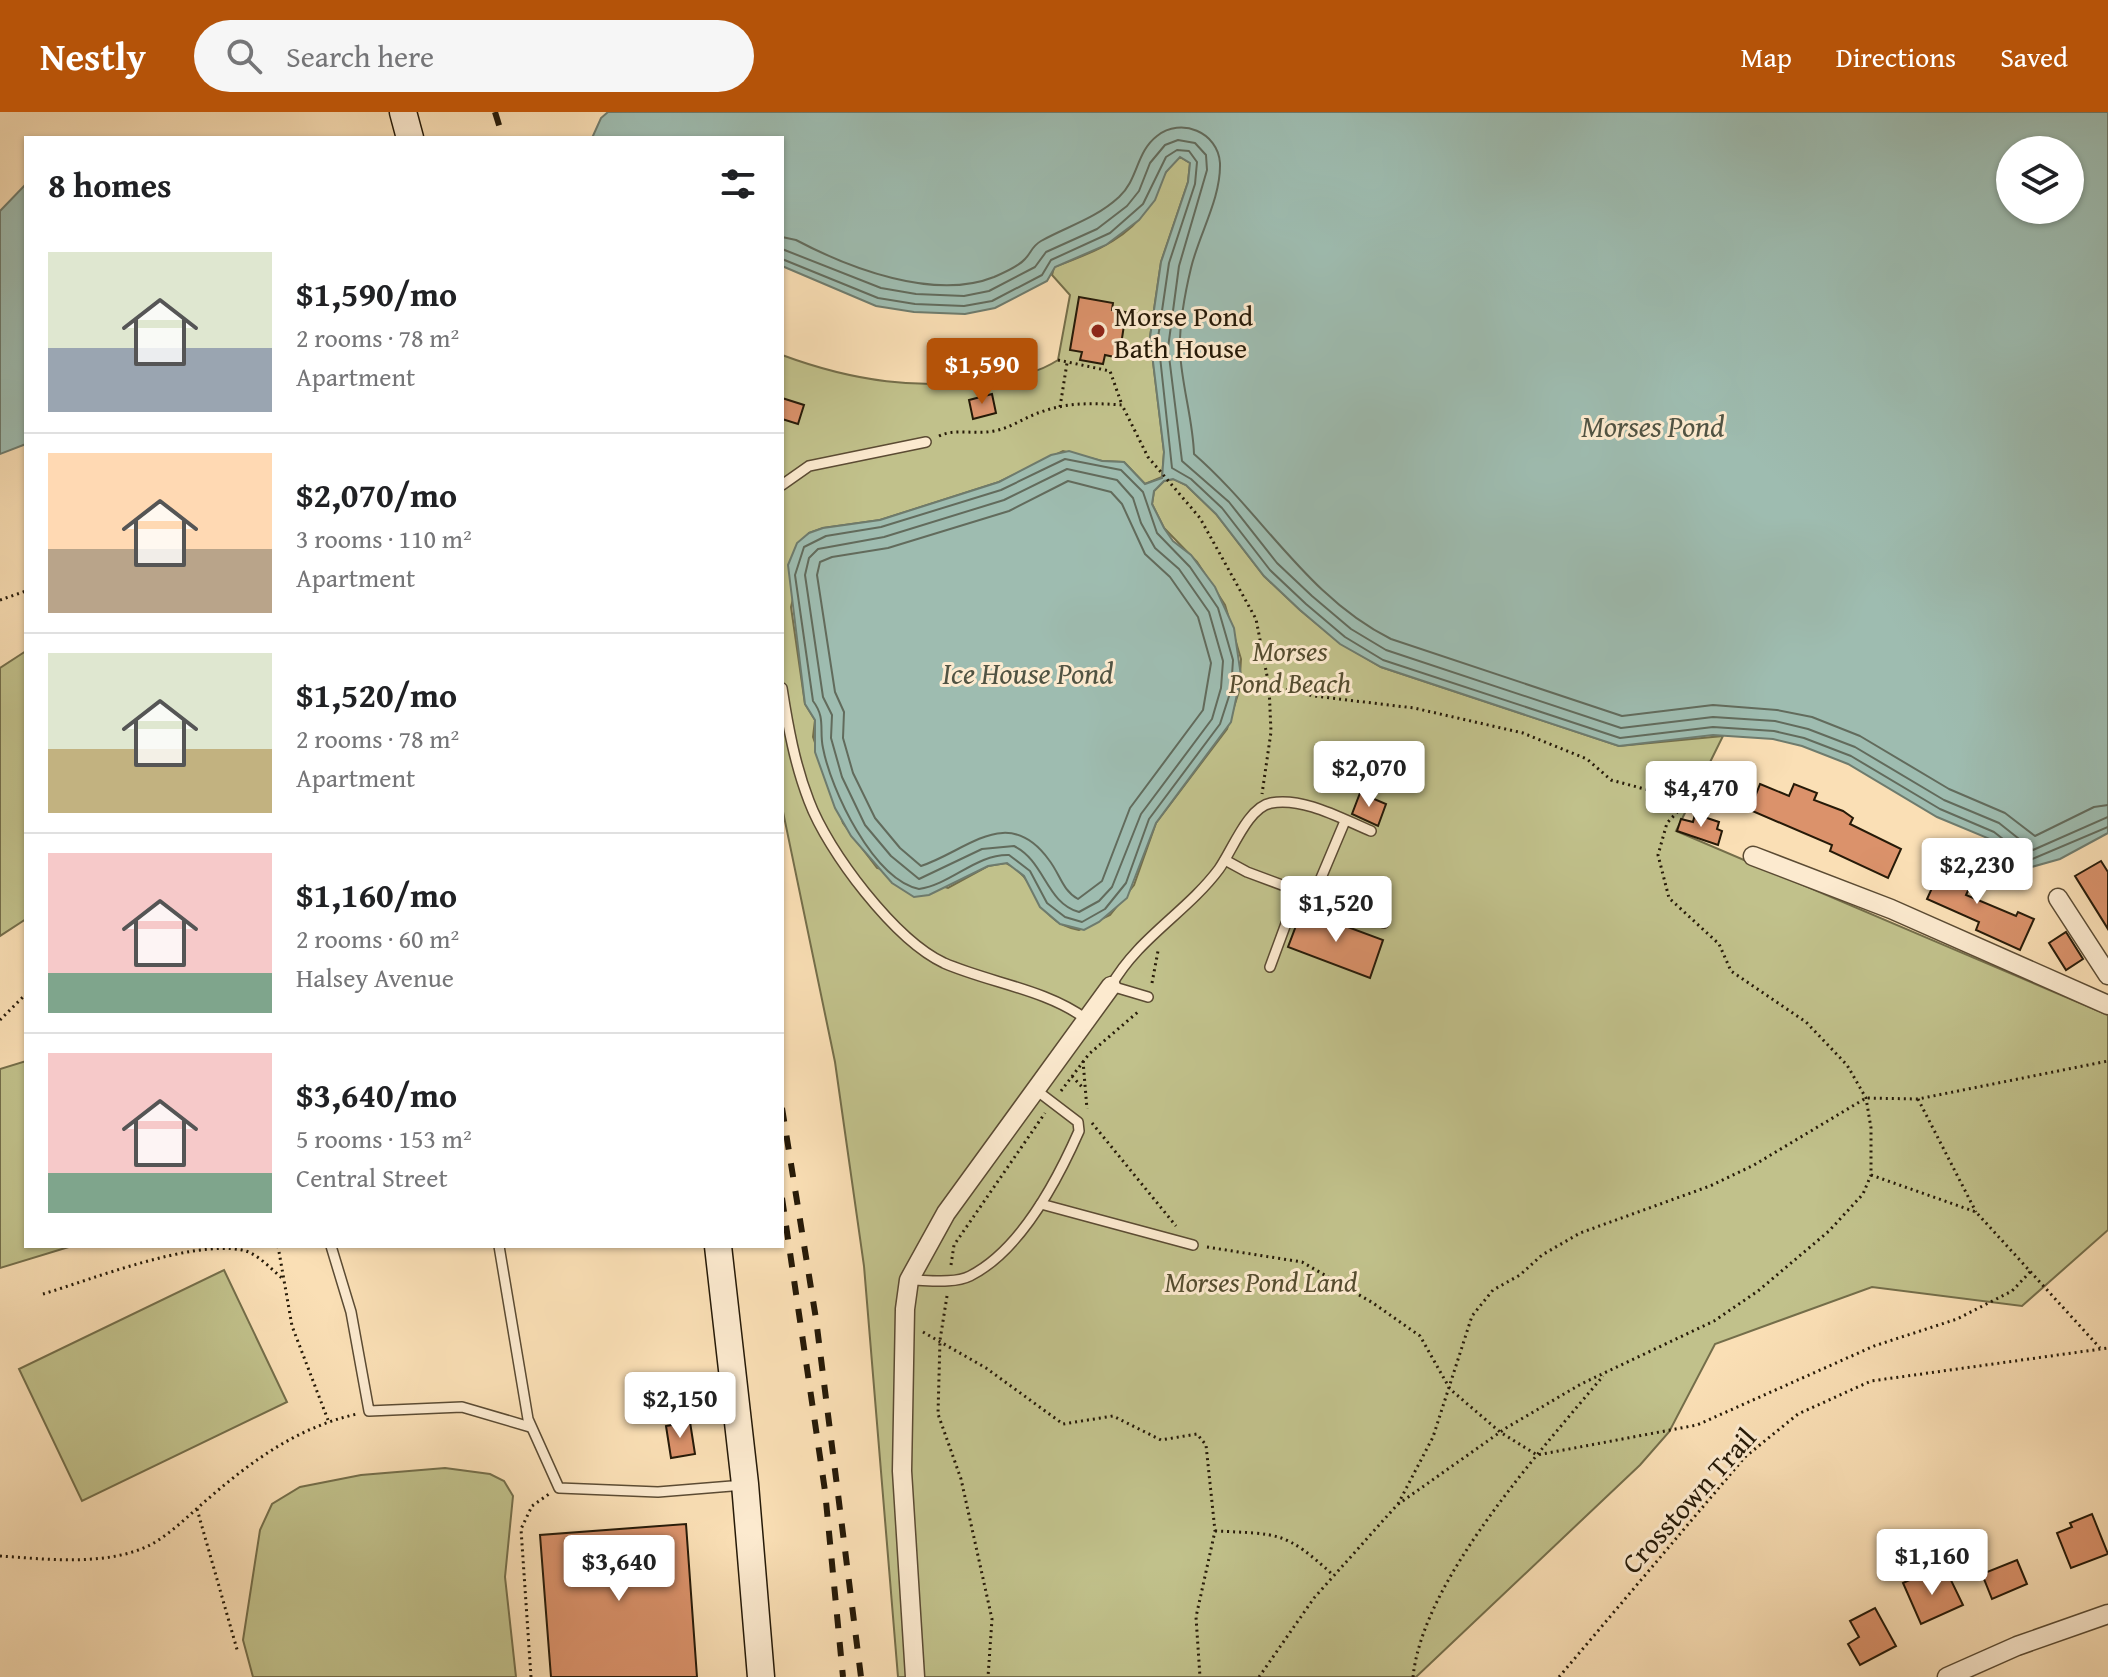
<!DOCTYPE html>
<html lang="en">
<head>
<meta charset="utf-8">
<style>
  body { margin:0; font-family:"Gentium Book Plus",serif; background:#f6f6f6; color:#202124; height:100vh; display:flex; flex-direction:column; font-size:30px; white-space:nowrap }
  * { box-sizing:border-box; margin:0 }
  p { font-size:26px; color:#757577 }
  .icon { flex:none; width:44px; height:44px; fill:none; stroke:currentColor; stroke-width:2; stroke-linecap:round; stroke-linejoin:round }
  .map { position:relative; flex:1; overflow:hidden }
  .sheet { position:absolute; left:24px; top:24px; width:760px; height:1112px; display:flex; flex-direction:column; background:#fff; border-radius:0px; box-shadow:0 2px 6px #0004 }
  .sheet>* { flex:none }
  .tools { position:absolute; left:1996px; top:24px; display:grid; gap:16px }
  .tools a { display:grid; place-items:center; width:88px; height:88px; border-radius:50%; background:#fff; box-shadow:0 2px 6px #0004; font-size:40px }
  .price { position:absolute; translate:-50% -68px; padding:0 18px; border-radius:8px; background:#fff; color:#222; font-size:26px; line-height:52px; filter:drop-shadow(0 2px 4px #0008) }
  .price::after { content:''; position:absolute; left:50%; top:48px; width:24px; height:18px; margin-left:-12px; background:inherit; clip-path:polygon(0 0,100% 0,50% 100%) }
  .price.selected { background:#b45309; color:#fff }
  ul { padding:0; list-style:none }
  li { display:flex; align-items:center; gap:24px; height:200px; padding:0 24px }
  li+li { border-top:2px solid #e0e0e0 }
  li span { display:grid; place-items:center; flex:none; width:224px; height:160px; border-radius:0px; color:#555 }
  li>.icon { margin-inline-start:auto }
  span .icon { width:96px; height:96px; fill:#fffc; stroke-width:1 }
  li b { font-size:34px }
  h2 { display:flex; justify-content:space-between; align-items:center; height:96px; padding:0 24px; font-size:34px }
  header { display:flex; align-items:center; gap:48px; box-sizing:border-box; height:112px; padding:0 40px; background:#b45309; color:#fff }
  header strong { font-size:38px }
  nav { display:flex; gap:44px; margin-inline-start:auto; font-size:28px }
  .search { width:560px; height:72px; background:#f6f6f6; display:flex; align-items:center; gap:20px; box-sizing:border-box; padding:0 28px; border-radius:44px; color:#757577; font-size:30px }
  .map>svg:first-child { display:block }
</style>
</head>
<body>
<header>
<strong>Nestly</strong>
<div class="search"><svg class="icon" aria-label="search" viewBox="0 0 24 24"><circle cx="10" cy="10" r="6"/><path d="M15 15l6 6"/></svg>Search here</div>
<nav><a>Map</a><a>Directions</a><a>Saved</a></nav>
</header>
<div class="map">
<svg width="2108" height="1565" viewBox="0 0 2108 1565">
  <rect width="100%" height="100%" fill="#fadfb5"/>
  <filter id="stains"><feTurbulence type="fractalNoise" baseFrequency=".0025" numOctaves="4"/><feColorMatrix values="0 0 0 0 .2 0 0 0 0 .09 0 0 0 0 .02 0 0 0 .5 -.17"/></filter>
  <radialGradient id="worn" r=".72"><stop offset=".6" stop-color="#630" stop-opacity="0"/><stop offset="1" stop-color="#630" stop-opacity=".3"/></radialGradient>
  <g fill="#c1c18b" stroke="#746e4a" stroke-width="2">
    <path d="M1180,45l10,6 -2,19 -27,80 -11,75 14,115 -2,25 -17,7 -21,-22 -22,-1 -39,-10 -64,31 -119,38 -57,8 -14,5 -18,74 14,97 10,16 -2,17 30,86 34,45 71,20 40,-22 18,-3c35,16 26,58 73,67l31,-15 24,-30 22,-62 71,-94 12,-38 2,-32 -16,-54 -28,-43 -33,-34 -12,-24 2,-13 10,-10 10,-2 12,6 30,29 48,62 36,34 40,33 41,24 238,79 104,-10 -47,95 432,184v215l-86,76 -150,-19 -157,57 -46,88 -29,33 -224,212h-518l-34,-411 -29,-204 -53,-255v-452c70,26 138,36 212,24 25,-3 44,-6 64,-19l12,-65 -18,-20 2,-8c30,-11 65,-24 86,-49 14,-16 23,-52 40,-61z"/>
    <path d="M26,539v268l-26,17v-268z"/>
    <path d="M26,949v185h46l-72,22v-199z"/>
    <path d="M224,1158l63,132 -205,99 -63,-132z"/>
    <path d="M445,1356l45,6 14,7 9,15 -8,81 11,100h-263l-10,-37 17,-110 12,-26 28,-17 61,-12z"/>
  </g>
  <g fill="#9ebcb0" stroke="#6e7b6d" stroke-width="2" fill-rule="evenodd">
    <path d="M608,0h1500v721l-48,26 -32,9 -38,-29 -53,-22 -89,-53 -46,-18 -29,-7 -60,-4 -94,11 -238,-79 -41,-23 -40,-34 -36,-34 -48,-62 -30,-29 -13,-6 -9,2 -10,10 -2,13 12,24 9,13 18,14 24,32 19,41 7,48 -10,46 -75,101 -29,75 -28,24 -15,8 -24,-6 -20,-17 -16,-31 -17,-13 -19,3 -59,29 -15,2 -22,-14 -41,-47 -16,-28 -20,-56v-32l-10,-16 -17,-139 9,-22 12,-10 14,-5 57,-8 119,-38 52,-27 18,-4 33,10 22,1 21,22 17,-6 2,-26 -14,-115 11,-75 27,-80 2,-19 -10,-6 -14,15 -11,28 -16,20 -33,25 -51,22 -8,14 -52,27 -30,6 -51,-2 -38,-6 -94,-40v-128h-190l9,-20zM2070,38v60h-60v-60z"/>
    <path d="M26,72v260l-26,10v-243z"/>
  </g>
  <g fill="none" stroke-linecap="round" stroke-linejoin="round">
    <g stroke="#626b5c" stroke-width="2">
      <path d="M782,125l14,3c53,28 138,61 198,37 9,-4 24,-10 31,-18 6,-6 7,-13 16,-18 27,-15 54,-22 78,-44 19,-17 17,-45 38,-61 24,-19 61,-4 63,27 1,36 -21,71 -29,105 -6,25 -12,58 -11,84 2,35 13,68 14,102 68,59 114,144 197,185l231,77 91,-11 64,5 35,7 48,19 89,53 56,24 30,23 59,-29 14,-2"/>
      <path d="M782,137l99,39 35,6 48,2 25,-5 46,-24 11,-15 51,-23 30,-23 12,-15 11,-28 15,-18 13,-5 17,3 11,12 1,15 -28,96 -11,82 14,113 47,41 48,61 35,33 39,33 35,21 235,78 92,-11 62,4 33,8 47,18 89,53 55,23 34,27 75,-33"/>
      <path d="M782,147l96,39 37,6 49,2 28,-5 50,-26 9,-15 59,-27 33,-29 23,-47 11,-7 12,1 8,11 -2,22 -26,79 -11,75 14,130 19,11 31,29 48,62 36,34 39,33 38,23 237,78 93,-11 61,4 30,7 47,18 89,53 54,23 36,28 78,-33"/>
      <path d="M1065,347l56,11 22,22 14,41 33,34 28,41 15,52 -2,30 -11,34 -71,95 -23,64 -21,26 -23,13 -17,-5 -18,-14 -17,-32 -21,-16c-33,-1 -57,29 -90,34 -46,-10 -88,-99 -96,-141 -4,-18 3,-30 -10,-47l-18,-126 9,-28 22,-11 55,-9 120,-37z"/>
      <path d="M1067,357l50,11 16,18 8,25 14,25 24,21 30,43 14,49 -2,27 -9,31 -71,95 -29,73 -13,14 -20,11c-33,-9 -34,-51 -65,-66l-32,3 -63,30 -28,-23 -26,-31 -23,-48 -11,-39 1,-23 -9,-18 -18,-122 4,-17 9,-9 66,-12 120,-37z"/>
      <path d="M1068,369l43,11 11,12 23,50 25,23 28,40 13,46 -8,47 -73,98 -28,73 -24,18c-16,-9 -18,-25 -29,-39 -41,-57 -82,-9 -128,6l-21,-18 -25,-30 -22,-45 -10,-35 1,-26 -9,-20 -18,-117 3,-13 12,-5 56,-9 121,-37z"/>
    </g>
  </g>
  <g fill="#db926b" stroke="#261a08" stroke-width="2">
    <path d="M1079,185l34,6 -1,7 14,2 -7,46 -14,-3 -2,9 -23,-4 2,-8 -12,-2z"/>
    <path d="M992,282l4,19 -23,6 -4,-19z"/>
    <path d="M782,286l22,7 -6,19 -16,-5z"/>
    <path d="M1760,672l29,12 5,-12 23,9 -3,7 29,11 10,7 -3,6 51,25 -13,29 -58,-27 2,-6 -82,-35z"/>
    <path d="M1360,681l26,11 -8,22 -26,-12z"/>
    <path d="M1695,702l24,8 -2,7 5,2 -4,14 -41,-14 4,-12 12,3z"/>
    <path d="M1946,745l31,14 -11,24 50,21 2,-4 16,7 -14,31 -44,-20 3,-8 -52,-23z"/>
    <path d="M2101,749l7,11v57l-33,-53z"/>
    <path d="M1302,798l81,30 -13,38 -82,-31z"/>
    <path d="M2066,820l17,27 -17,11 -17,-27z"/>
    <path d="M690,1310l5,32 -24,4 -5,-32z"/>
    <path d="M2092,1402l16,40 -37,14 -14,-35 15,-6 -2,-4z"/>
    <path d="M686,1412l11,153h-146l-11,-142z"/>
    <path d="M2017,1448l10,24 -35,15 -10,-25z"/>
    <path d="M1922,1462l4,10 22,-10 15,31 -42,19 -18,-41z"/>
    <path d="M1875,1496l21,38 -36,19 -12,-21 11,-7 -9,-16z"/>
  </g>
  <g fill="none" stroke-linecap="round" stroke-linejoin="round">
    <g stroke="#5b4b33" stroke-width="12">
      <g id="service">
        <path d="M782,373l27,-19 117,-24"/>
        <path d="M782,576c6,39 13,77 27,113 19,51 86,139 135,162 46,20 101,26 142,56"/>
        <path d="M1225,748l22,12 137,51"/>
        <path d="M1313,785l32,-76"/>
        <path d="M1270,855l28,-76"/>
        <path d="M1148,885l-37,-11c27,-48 76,-74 108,-117 13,-18 29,-62 52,-66 33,-6 71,16 100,28"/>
        <path d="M1041,1092l152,41"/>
        <path d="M331,1134l20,66 18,99 93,-4 68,20"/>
        <path d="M499,1134l29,173 31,69 99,4 86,-7"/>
        <path d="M909,1168c18,0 45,4 61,-4 51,-26 87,-95 109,-145l-1,-9 -42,-32"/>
      </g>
    </g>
    <g stroke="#5b4b33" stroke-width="21">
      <g id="minor">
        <path d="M1753,744l138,53 217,96"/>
        <path d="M2058,786l50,77"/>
        <path d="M915,1565l-13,-206 3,-162 4,-29 37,-67 165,-227"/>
        <path d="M1947,1565l70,-31 91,-32"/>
      </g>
    </g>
    <g stroke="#261a08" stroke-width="29">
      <g id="secondary">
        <path d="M403,0l7,26"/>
        <path d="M718,1134l27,238 16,193"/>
      </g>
    </g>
    <g stroke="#261a08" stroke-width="3" stroke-dasharray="2 4" stroke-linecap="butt">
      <path d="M1058,248l52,11 12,34"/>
      <path d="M1060,295l7,-44"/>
      <path d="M939,324c17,-8 36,-1 55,-5 17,-3 31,-14 47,-19 27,-10 53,-9 81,-7l26,52 52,61 56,101 13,67 2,46 -9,62"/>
      <path d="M0,488l26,-9"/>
      <path d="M1152,871l6,-32"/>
      <path d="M0,908l26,-26"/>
      <path d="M1083,949l4,48"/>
      <path d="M1072,964l10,11"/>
      <path d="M1061,979l28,-37 50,-43"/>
      <path d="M1918,987l58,113"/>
      <path d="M1092,1011l84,103"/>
      <path d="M1871,1063l105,37 124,136"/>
      <path d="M278,1134l14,80 36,94"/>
      <path d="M1207,1135l95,15 71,41 47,33 30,53 50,43 37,23 160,-30 177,-79 83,-27 55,-28 19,-20"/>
      <path d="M951,1153l3,-20 91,-132"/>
      <path d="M43,1182c50,-15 148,-54 199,-44 15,3 28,18 40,28"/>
      <path d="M947,1184l-7,44 -2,74 23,65 31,140 -4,58"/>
      <path d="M923,1220l63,36 77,56 50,-8 48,24 36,-6 9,11 9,86 -19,86 4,60"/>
      <path d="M1398,1392l35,-67 39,-121 21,-26 27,-15 22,-20 38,-22 130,-47 44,-21 112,-67 52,1 190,-38"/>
      <path d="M197,1397l41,144"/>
      <path d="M1215,1419c64,3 70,0 118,44"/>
      <path d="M0,1444c47,3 108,11 152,-12 21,-12 39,-31 57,-46 45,-39 90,-71 148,-84"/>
      <path d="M531,1565l-10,-148 11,-23 17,-12"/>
      <path d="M1259,1565l55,-79 83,-93 109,-77 75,-44 133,-63 44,-30 71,-60 34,-37 8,-19v-47l-5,-30 -19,-33 -41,-43 -75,-51 -12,-27 -50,-46 -11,-43 9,-32 14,-15 -4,-17h-25l-41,-11 -24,-21 -64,-26 -109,-25 -100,-12 -45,-10"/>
      <path d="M1413,1565c10,-98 128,-226 190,-301"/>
      <path d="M1559,1565l186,-220 53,-43 73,-33 237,-33"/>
    </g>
    <use href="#service" stroke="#fceacf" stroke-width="9"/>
    <use href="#minor" stroke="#fceacf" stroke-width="18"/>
    <use href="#secondary" stroke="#fceacf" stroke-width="26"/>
    <g stroke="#261a08" stroke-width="6" stroke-dasharray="14 14" stroke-linecap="butt">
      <path d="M495,0l8,26"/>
      <path d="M782,996l34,211 45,358"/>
      <path d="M782,1086l43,293 18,186"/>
    </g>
  </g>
  <circle fill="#8f2418" stroke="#fceacf" stroke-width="3" cx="1098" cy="219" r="8"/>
  <g text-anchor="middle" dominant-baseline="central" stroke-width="6" stroke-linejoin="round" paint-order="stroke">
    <g font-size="28" fill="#261a08" stroke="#fceacf" text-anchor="start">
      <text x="1114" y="203">Morse Pond<tspan x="1114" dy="32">Bath House</tspan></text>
    </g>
    <g font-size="28" font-style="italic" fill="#544c2f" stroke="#fceacf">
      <text x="1290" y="538">Morses<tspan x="1290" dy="32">Pond Beach</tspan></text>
      <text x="1261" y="1169">Morses Pond Land</text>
    </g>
    <g font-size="28" fill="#261a08" stroke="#fceacf">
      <text transform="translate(1688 1388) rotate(-48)">Crosstown Trail</text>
    </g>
    <g font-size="30" font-style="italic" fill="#505343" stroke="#fceacf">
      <text x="1653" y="314">Morses Pond</text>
      <text x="1028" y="561">Ice House Pond</text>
    </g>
  </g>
  <rect width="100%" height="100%" filter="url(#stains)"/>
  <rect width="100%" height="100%" fill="url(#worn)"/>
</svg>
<div class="tools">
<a><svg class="icon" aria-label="layers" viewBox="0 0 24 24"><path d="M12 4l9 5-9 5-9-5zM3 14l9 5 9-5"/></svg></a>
</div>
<b class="price selected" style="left:982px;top:294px">$1,590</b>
<b class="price" style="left:1369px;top:697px">$2,070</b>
<b class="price" style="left:1701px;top:717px">$4,470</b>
<b class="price" style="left:1977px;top:794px">$2,230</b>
<b class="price" style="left:1336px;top:832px">$1,520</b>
<b class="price" style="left:680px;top:1328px">$2,150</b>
<b class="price" style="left:1932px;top:1485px">$1,160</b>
<b class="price" style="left:619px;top:1491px">$3,640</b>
<section class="sheet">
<h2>8 homes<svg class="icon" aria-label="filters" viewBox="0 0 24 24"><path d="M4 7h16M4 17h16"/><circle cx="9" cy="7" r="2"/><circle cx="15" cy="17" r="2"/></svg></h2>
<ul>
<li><span style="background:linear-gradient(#dfe7d0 60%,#9aa5b1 0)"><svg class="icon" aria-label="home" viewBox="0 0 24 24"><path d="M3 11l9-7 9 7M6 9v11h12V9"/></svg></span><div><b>$1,590/mo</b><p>2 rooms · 78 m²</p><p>Apartment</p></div></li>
<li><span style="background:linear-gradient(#ffd9b3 60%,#b9a48a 0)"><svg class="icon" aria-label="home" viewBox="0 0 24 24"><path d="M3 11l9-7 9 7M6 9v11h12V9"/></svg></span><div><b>$2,070/mo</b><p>3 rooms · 110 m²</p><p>Apartment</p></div></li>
<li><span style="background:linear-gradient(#dfe7d0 60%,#c2b280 0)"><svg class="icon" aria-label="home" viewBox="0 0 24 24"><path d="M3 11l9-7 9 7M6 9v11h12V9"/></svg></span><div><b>$1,520/mo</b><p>2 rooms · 78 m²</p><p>Apartment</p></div></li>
<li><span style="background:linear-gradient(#f6c9c9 75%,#7fa58c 0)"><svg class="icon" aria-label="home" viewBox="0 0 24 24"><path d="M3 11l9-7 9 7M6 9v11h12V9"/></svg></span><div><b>$1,160/mo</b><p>2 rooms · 60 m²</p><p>Halsey Avenue</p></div></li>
<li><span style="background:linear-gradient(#f6c9c9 75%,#7fa58c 0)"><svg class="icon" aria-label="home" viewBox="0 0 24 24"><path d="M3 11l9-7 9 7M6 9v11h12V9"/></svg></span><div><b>$3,640/mo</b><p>5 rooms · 153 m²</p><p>Central Street</p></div></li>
</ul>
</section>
</div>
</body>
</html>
